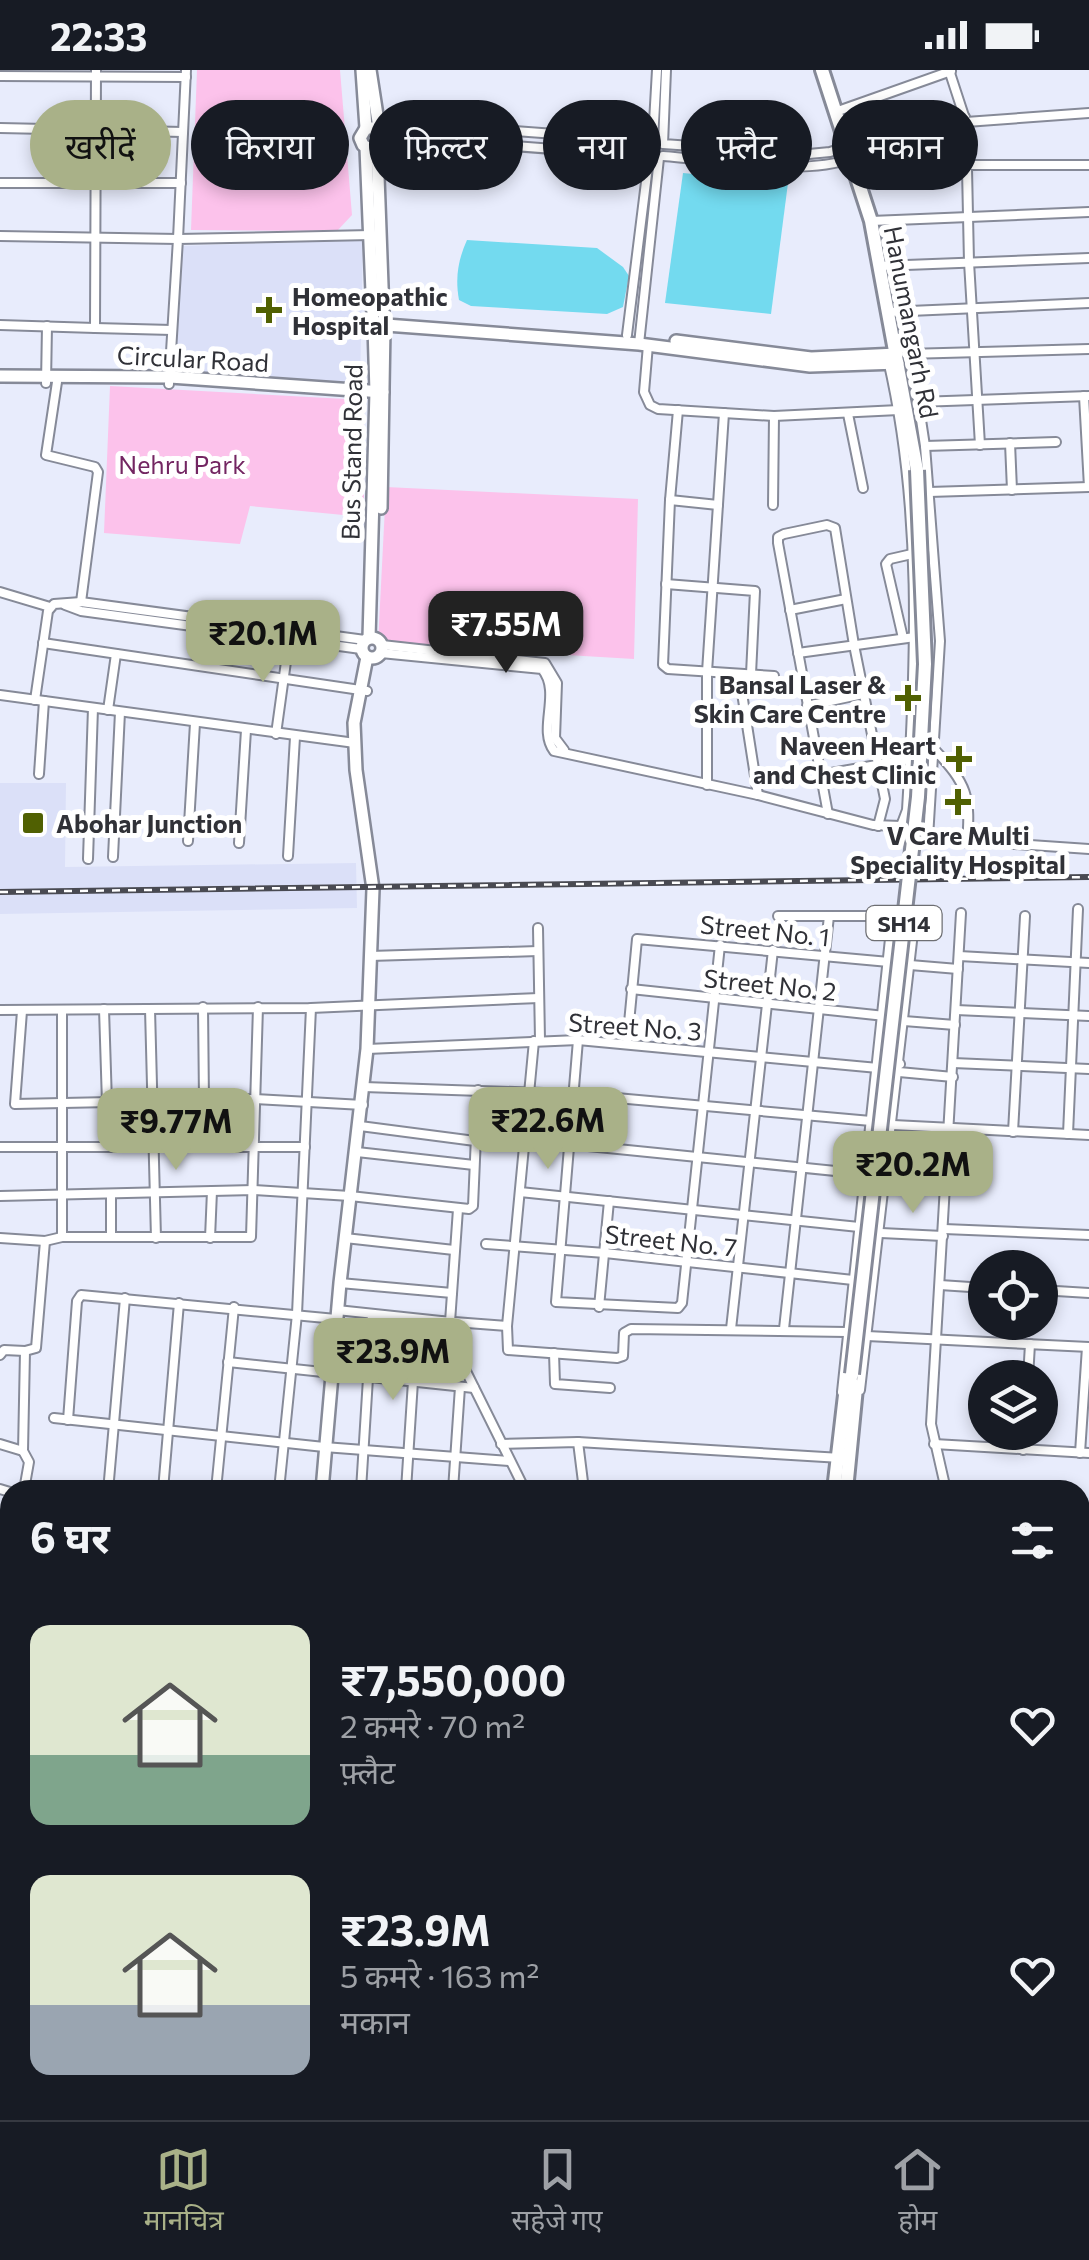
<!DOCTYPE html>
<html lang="hi">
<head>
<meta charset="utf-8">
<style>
  body { margin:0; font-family:Commissioner,"Noto Sans Devanagari",sans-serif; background:#242831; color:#f1f3f6; height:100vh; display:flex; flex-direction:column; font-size:38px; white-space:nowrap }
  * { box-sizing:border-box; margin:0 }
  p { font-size:32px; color:#9ea1a6 }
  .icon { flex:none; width:55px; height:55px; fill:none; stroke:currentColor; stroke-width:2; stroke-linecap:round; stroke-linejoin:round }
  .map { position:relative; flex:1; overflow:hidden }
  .details { position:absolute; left:0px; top:1410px; width:1090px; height:640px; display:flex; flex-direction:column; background:#171b24; border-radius:30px 30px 0 0; box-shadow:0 5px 15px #0003 }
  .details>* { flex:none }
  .top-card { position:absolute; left:30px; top:30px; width:1030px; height:90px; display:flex; gap:20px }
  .fabs { position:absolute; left:968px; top:1180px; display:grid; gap:20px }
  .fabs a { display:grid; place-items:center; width:90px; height:90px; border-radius:50%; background:#171b24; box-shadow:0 5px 15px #0003; font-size:50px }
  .price { position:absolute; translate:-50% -85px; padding:0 22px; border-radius:20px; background:#a9b188; color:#111; font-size:32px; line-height:65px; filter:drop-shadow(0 2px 5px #0008) }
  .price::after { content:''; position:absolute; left:50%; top:60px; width:30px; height:22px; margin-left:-15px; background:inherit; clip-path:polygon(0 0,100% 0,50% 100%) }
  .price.selected { background:#222; color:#fff }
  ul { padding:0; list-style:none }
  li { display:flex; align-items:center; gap:30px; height:250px; padding:0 30px }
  li span { display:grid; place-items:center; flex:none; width:280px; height:200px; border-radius:20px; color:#555 }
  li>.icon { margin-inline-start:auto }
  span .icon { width:120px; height:120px; fill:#fffc; stroke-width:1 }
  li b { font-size:42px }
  h2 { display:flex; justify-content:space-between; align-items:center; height:120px; padding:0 30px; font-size:42px }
  .chip { padding:0 35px; border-radius:45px; background:#171b24; box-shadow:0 5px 15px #0003; font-size:35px; line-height:90px }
  .chip.selected { background:#a9b188; color:#111 }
  .status { display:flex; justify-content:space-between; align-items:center; height:70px; padding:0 50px; background:#171b24; direction:ltr }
  .status svg { height:28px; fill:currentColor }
  .tab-bar { display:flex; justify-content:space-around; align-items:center; height:140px; border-top:2px solid #363941; background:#171b24; font-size:28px; color:#9ea1a6 }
  .tab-bar a { display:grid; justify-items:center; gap:5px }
  .tab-bar .selected { color:#a9b188 }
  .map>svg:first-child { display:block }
</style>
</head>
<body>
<div class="status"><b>22:33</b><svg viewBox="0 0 49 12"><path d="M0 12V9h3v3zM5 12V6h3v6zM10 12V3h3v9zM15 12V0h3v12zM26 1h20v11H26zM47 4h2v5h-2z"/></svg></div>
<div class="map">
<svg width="1089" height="2050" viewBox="0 0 1089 2050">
  <rect width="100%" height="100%" fill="#e8ecfc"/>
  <g fill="#dbe0f8">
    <path d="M363,170l-3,144 -187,-10 9,-128z"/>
    <path d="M0,713h66l-1,84 291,-4 1,45 -357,6z"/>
  </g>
  <g fill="#fcc2eb">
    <path d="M197,0h143l12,145 -15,16 -146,-1z"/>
    <path d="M110,316l254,14v117l-114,-11 -10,38 -136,-11z"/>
    <path d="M386,417l252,12 -4,160 -256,-15z"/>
  </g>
  <g fill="#73daef">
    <path d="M683,103l105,10 -17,131 -106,-11z"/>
    <path d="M467,170l130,8 26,19 6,9 -6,31 -16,7 -136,-8 -12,-6c-4,-22 -1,-40 8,-60z"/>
  </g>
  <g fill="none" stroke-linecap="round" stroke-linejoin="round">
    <g stroke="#868a98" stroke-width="12">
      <g id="minor">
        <path d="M666,0l-3,74 146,10 21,-2 18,-6"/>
        <path d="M949,0l17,52 3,140 11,183"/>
        <path d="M0,6l186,1"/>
        <path d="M838,41l113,-40"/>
        <path d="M966,52l123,-9"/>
        <path d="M0,58l183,4"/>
        <path d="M379,58l82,-1 189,14"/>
        <path d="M908,66l57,-19"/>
        <path d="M653,70l4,-70"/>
        <path d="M383,73l77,-1 186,14"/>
        <path d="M663,86c54,4 139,21 190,2"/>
        <path d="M858,104l107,-9h124"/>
        <path d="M0,113h181"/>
        <path d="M871,151l218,-9"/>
        <path d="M0,166l178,3 8,-169"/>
        <path d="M880,196l209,-8"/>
        <path d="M887,242l202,-9"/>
        <path d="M0,255l95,3 1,-258"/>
        <path d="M95,258l77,2"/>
        <path d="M627,265l22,-177"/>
        <path d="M639,274l20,-186"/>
        <path d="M648,275l-4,47 6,13 8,4 116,7 125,-6"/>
        <path d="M906,284l183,-5"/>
        <path d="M911,284l14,92 15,195 -12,197 161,11"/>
        <path d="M57,312l-11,73 49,12 3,5 -17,130"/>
        <path d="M46,313l1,-57"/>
        <path d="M169,314l9,-145 193,-4"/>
        <path d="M1084,326l5,91"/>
        <path d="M918,332l171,-6"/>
        <path d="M678,340l-8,90 -7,165 5,4 106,7"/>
        <path d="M848,344l15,74"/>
        <path d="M1010,373l2,47"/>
        <path d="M925,376l131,-4"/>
        <path d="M929,422l160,-5"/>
        <path d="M670,430l48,5"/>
        <path d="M773,435l1,-89"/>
        <path d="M666,514l89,7 -4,83"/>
        <path d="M0,522l50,15"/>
        <path d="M65,535l16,6 280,38"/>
        <path d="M790,540l56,-11"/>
        <path d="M903,568l-17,-74 4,-5 22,-5"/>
        <path d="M43,573l324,48"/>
        <path d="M382,575l163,18 12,20 -2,55 9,12"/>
        <path d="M381,583l161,16c20,24 -5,60 12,82l204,44 115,30 28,1 6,-16c9,-150 15,-303 -19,-450"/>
        <path d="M798,583l117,-16"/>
        <path d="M739,604l19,121"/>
        <path d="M0,625l355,48"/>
        <path d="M35,630l13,-89 6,-7 27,-2 284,38"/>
        <path d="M807,636l56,-12"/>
        <path d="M108,640l8,-56"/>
        <path d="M276,664l13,-94"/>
        <path d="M935,680c32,34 36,46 32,93"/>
        <path d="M39,704l5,-73"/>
        <path d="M820,705l90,-16"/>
        <path d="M707,715v-113l17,-259"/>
        <path d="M828,744l-50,-271v-6l6,-3 43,-9 8,3 19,117 31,154 -7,27"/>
        <path d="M188,771l7,-118"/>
        <path d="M239,773l7,-113"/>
        <path d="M288,786l7,-119"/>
        <path d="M113,787l7,-145"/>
        <path d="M88,789l5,-151"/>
        <path d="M778,846h105l9,4 -50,472"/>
        <path d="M538,858l2,112"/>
        <path d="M370,886l168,-5"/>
        <path d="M959,886l130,7"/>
        <path d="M910,895l48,4"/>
        <path d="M631,919l254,27"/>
        <path d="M203,937l1,93"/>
        <path d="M104,939l3,94"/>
        <path d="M150,939l6,229"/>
        <path d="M0,940l311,-2 228,-10"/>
        <path d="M956,940l133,6"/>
        <path d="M22,941l-7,93 240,-5 108,6"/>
        <path d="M904,951l51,4"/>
        <path d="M578,970l-22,262 122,6 4,-5 38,-358"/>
        <path d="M627,974l10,-105 252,23"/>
        <path d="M367,979l211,-9 300,28 22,-4"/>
        <path d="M953,993l136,6"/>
        <path d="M899,1002l54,5"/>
        <path d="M364,1017l208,7 299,27"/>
        <path d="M893,1055l196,10"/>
        <path d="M360,1056l115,15"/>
        <path d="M526,1057l43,11"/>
        <path d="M1013,1062l12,-216"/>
        <path d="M1068,1064l10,-225"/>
        <path d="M568,1074l297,30"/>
        <path d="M0,1077h305"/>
        <path d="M357,1082l117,13"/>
        <path d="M888,1106l59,4"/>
        <path d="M520,1122l339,35"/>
        <path d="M111,1124v43"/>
        <path d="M0,1126l254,-6 96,6 119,13 4,-3 5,-116"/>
        <path d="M944,1159l145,6"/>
        <path d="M881,1163l62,3"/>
        <path d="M62,1167v-227"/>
        <path d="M0,1168l45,3 -9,107 -11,3 -2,100 6,11 -5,28"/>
        <path d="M210,1168l2,-47"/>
        <path d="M345,1168l109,12"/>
        <path d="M45,1171l17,-4h189l7,-230"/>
        <path d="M486,1174l119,9 248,27"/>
        <path d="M340,1213l112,10"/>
        <path d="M940,1215l45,3"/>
        <path d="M1040,1220l49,3"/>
        <path d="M599,1237l10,-106"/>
        <path d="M337,1240l104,11 84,169"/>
        <path d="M441,1251l66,5 27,-285"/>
        <path d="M450,1252l8,-113"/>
        <path d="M507,1256l1,24 109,8 6,-2 1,-23 7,-4 216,3"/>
        <path d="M731,1259l42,-379"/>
        <path d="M784,1259l45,-413"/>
        <path d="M867,1266l222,11"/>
        <path d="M554,1283l1,31 55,4"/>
        <path d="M0,1285l4,-5 21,1"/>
        <path d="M228,1292l246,26"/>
        <path d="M1028,1308l2,-34"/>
        <path d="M860,1320l54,-466"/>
        <path d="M54,1348l270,29 185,14"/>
        <path d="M68,1350l9,-119 4,-6 255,24"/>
        <path d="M578,1372l6,48"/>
        <path d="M0,1374l23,7"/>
        <path d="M501,1374l77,-2 263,16"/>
        <path d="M934,1374l155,9"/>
        <path d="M1023,1380l1,-18"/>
        <path d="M1080,1383l7,-106"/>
        <path d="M109,1410l16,-182"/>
        <path d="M846,1416l100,4"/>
        <path d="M0,1419l10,3"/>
        <path d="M163,1420l16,-187"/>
        <path d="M216,1420l18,-183"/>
        <path d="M279,1420l18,-176 14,-306"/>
        <path d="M361,1420l11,-176"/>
        <path d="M406,1420l11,-171"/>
        <path d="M453,1420l7,-103"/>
        <path d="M946,1420l-15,-66 30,-511"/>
        <path d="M0,1466l10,3"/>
        <path d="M0,1513l10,2"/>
        <path d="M0,1560l10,2"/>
        <path d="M0,1597l10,2"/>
        <path d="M0,1642l10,2"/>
        <path d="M0,1688l10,2"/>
        <path d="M0,1733l10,1"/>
        <path d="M0,1778l10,2"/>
        <path d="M0,1822l10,2"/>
        <path d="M0,1852l10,2"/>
        <path d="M1080,1901l9,32"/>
        <path d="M0,1968l10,-81"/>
        <path d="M0,2016l5,-3"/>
        <path d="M235,2040l26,10"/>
        <path d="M473,2040v10"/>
        <path d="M527,2040v10"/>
        <path d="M62,2050v-10"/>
        <path d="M138,2050v-10"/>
        <path d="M369,2050l38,-10"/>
        <path d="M632,2050l1,-10"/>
        <path d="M833,2050l1,-10"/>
        <path d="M872,2050l2,-10"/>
        <path d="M943,2050l2,-10"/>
      </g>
    </g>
    <g stroke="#868a98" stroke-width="15">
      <g id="tertiary">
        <path d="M1080,1830l9,-3"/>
        <path d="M1069,2040l14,10"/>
      </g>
    </g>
    <g stroke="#868a98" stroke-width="16">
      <g id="secondary">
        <path d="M362,0l4,58"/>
        <path d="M370,0l9,58"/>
        <path d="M366,78l7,168"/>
        <path d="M377,79l-6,1 -8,-5 -3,-7 6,-10h13l5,11 -7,10 6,164"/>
        <path d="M386,255l253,19 171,22 88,-3"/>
        <path d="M676,271l135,17 86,-4"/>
        <path d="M0,306l170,1 213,15"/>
        <path d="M381,438l3,-181"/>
        <circle cx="372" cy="578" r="10"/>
        <path d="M369,568l7,-246 -2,-66"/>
        <path d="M322,1420l18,-207 27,-234 6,-160 -17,-119 -2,-47 13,-66"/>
        <path d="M315,2040v10"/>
      </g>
    </g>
    <g stroke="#868a98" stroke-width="18">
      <g id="primary">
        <path d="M822,0l49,151 46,249"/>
        <path d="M834,1420l11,-95 7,-21"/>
        <path d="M846,1420l10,-102 -5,-6"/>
        <path d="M767,2050l1,-10"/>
        <path d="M779,2050l1,-10"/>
      </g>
    </g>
    <use href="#minor" stroke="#fff" stroke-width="8"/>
    <use href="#tertiary" stroke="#fff" stroke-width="10"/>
    <use href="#secondary" stroke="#fff" stroke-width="11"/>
    <use href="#primary" stroke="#fff" stroke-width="12"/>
    <g stroke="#494a52" stroke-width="6">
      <path id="rail" d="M0,822l1089,-15"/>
    </g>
    <use href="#rail" stroke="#fff" stroke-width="2.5" stroke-dasharray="8" stroke-linecap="butt"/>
    <g stroke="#868a98" stroke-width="18" stroke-linecap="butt">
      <path id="primary-bridge" d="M852,1304l66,-577 7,-133 -8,-194"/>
    </g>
    <use href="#primary-bridge" stroke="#fff" stroke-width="12"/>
  </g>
  <g fill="#506002" stroke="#fff" stroke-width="4">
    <path d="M264 225h10v10h10v10h-10v10h-10v-10h-10v-10h10z"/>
    <path d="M903 613h10v10h10v10h-10v10h-10v-10h-10v-10h10z"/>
    <path d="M954 674h10v10h10v10h-10v10h-10v-10h-10v-10h10z"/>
    <path d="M953 717h10v10h10v10h-10v10h-10v-10h-10v-10h10z"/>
    <rect x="21" y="741" width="24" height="24" rx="5"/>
  </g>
  <g text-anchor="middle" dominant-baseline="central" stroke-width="10" stroke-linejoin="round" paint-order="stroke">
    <rect fill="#fff" stroke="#6e6f73" stroke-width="2.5" x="866.5" y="836" width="75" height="34" rx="8"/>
    <g font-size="22" font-weight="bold" fill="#303137">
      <text x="904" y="853">SH14</text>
    </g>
    <g font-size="25" font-weight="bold" fill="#303137" stroke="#fff" text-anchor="start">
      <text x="292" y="226">Homeopathic<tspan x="292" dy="29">Hospital</tspan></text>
      <text x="886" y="614" text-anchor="end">Bansal Laser &amp;<tspan x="886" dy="29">Skin Care Centre</tspan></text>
      <text x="936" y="675" text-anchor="end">Naveen Heart<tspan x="936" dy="29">and Chest Clinic</tspan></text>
      <text x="56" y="753">Abohar Junction</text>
      <text x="958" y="765" text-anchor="middle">V Care Multi<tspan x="958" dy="29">Speciality Hospital</tspan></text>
    </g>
    <g font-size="25" fill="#303137" stroke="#fff">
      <text transform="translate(912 252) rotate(79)">Hanumangarh Rd</text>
      <text transform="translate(193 288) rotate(3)">Circular Road</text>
      <text transform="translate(351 382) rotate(-89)">Bus Stand Road</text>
      <text transform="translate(765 860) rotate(6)">Street No. 1</text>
      <text transform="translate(770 914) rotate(6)">Street No. 2</text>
      <text transform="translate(635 956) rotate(4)">Street No. 3</text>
      <text transform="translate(671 1170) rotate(6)">Street No. 7</text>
    </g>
    <g font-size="25" fill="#732662" stroke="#fff">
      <text x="182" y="394">Nehru Park</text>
    </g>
  </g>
</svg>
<div class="fabs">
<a><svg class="icon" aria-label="locate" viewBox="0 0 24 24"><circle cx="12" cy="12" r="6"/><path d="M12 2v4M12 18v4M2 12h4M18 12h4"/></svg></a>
<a><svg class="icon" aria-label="layers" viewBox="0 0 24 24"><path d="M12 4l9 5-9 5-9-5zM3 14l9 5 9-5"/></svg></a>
</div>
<b class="price selected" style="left:506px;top:606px">₹7.55M</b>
<b class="price" style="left:263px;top:615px">₹20.1M</b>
<b class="price" style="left:548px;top:1102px">₹22.6M</b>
<b class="price" style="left:176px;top:1103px">₹9.77M</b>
<b class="price" style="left:913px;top:1146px">₹20.2M</b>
<b class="price" style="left:393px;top:1333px">₹23.9M</b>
<div class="top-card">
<a class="chip selected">खरीदें</a>
<a class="chip">किराया</a>
<a class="chip">फ़िल्टर</a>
<a class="chip">नया</a>
<a class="chip">फ़्लैट</a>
<a class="chip">मकान</a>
</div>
<section class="details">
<h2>6 घर<svg class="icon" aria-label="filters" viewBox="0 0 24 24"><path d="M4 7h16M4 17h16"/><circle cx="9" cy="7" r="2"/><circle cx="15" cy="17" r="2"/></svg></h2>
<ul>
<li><span style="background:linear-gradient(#dfe7d0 65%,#7fa58c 0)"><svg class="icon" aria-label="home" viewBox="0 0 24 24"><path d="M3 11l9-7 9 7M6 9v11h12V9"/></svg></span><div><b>₹7,550,000</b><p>2 कमरे · 70 m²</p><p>फ़्लैट</p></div><svg class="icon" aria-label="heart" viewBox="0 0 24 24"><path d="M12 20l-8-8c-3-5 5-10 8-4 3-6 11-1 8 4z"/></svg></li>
<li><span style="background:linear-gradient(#dfe7d0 65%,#9aa5b1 0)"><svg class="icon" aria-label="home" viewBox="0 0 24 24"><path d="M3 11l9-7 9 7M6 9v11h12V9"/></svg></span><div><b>₹23.9M</b><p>5 कमरे · 163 m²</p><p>मकान</p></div><svg class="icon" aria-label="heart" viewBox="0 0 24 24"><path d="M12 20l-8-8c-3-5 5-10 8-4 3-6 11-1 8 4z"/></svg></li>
</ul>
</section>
</div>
<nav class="tab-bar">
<a class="selected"><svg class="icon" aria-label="map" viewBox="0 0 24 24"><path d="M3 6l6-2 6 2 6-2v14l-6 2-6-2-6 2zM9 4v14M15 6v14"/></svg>मानचित्र</a>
<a><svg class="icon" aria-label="saved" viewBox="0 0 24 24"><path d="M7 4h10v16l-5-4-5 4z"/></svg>सहेजे गए</a>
<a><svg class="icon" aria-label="home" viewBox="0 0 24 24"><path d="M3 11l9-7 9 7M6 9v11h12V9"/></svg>होम</a>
</nav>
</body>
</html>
